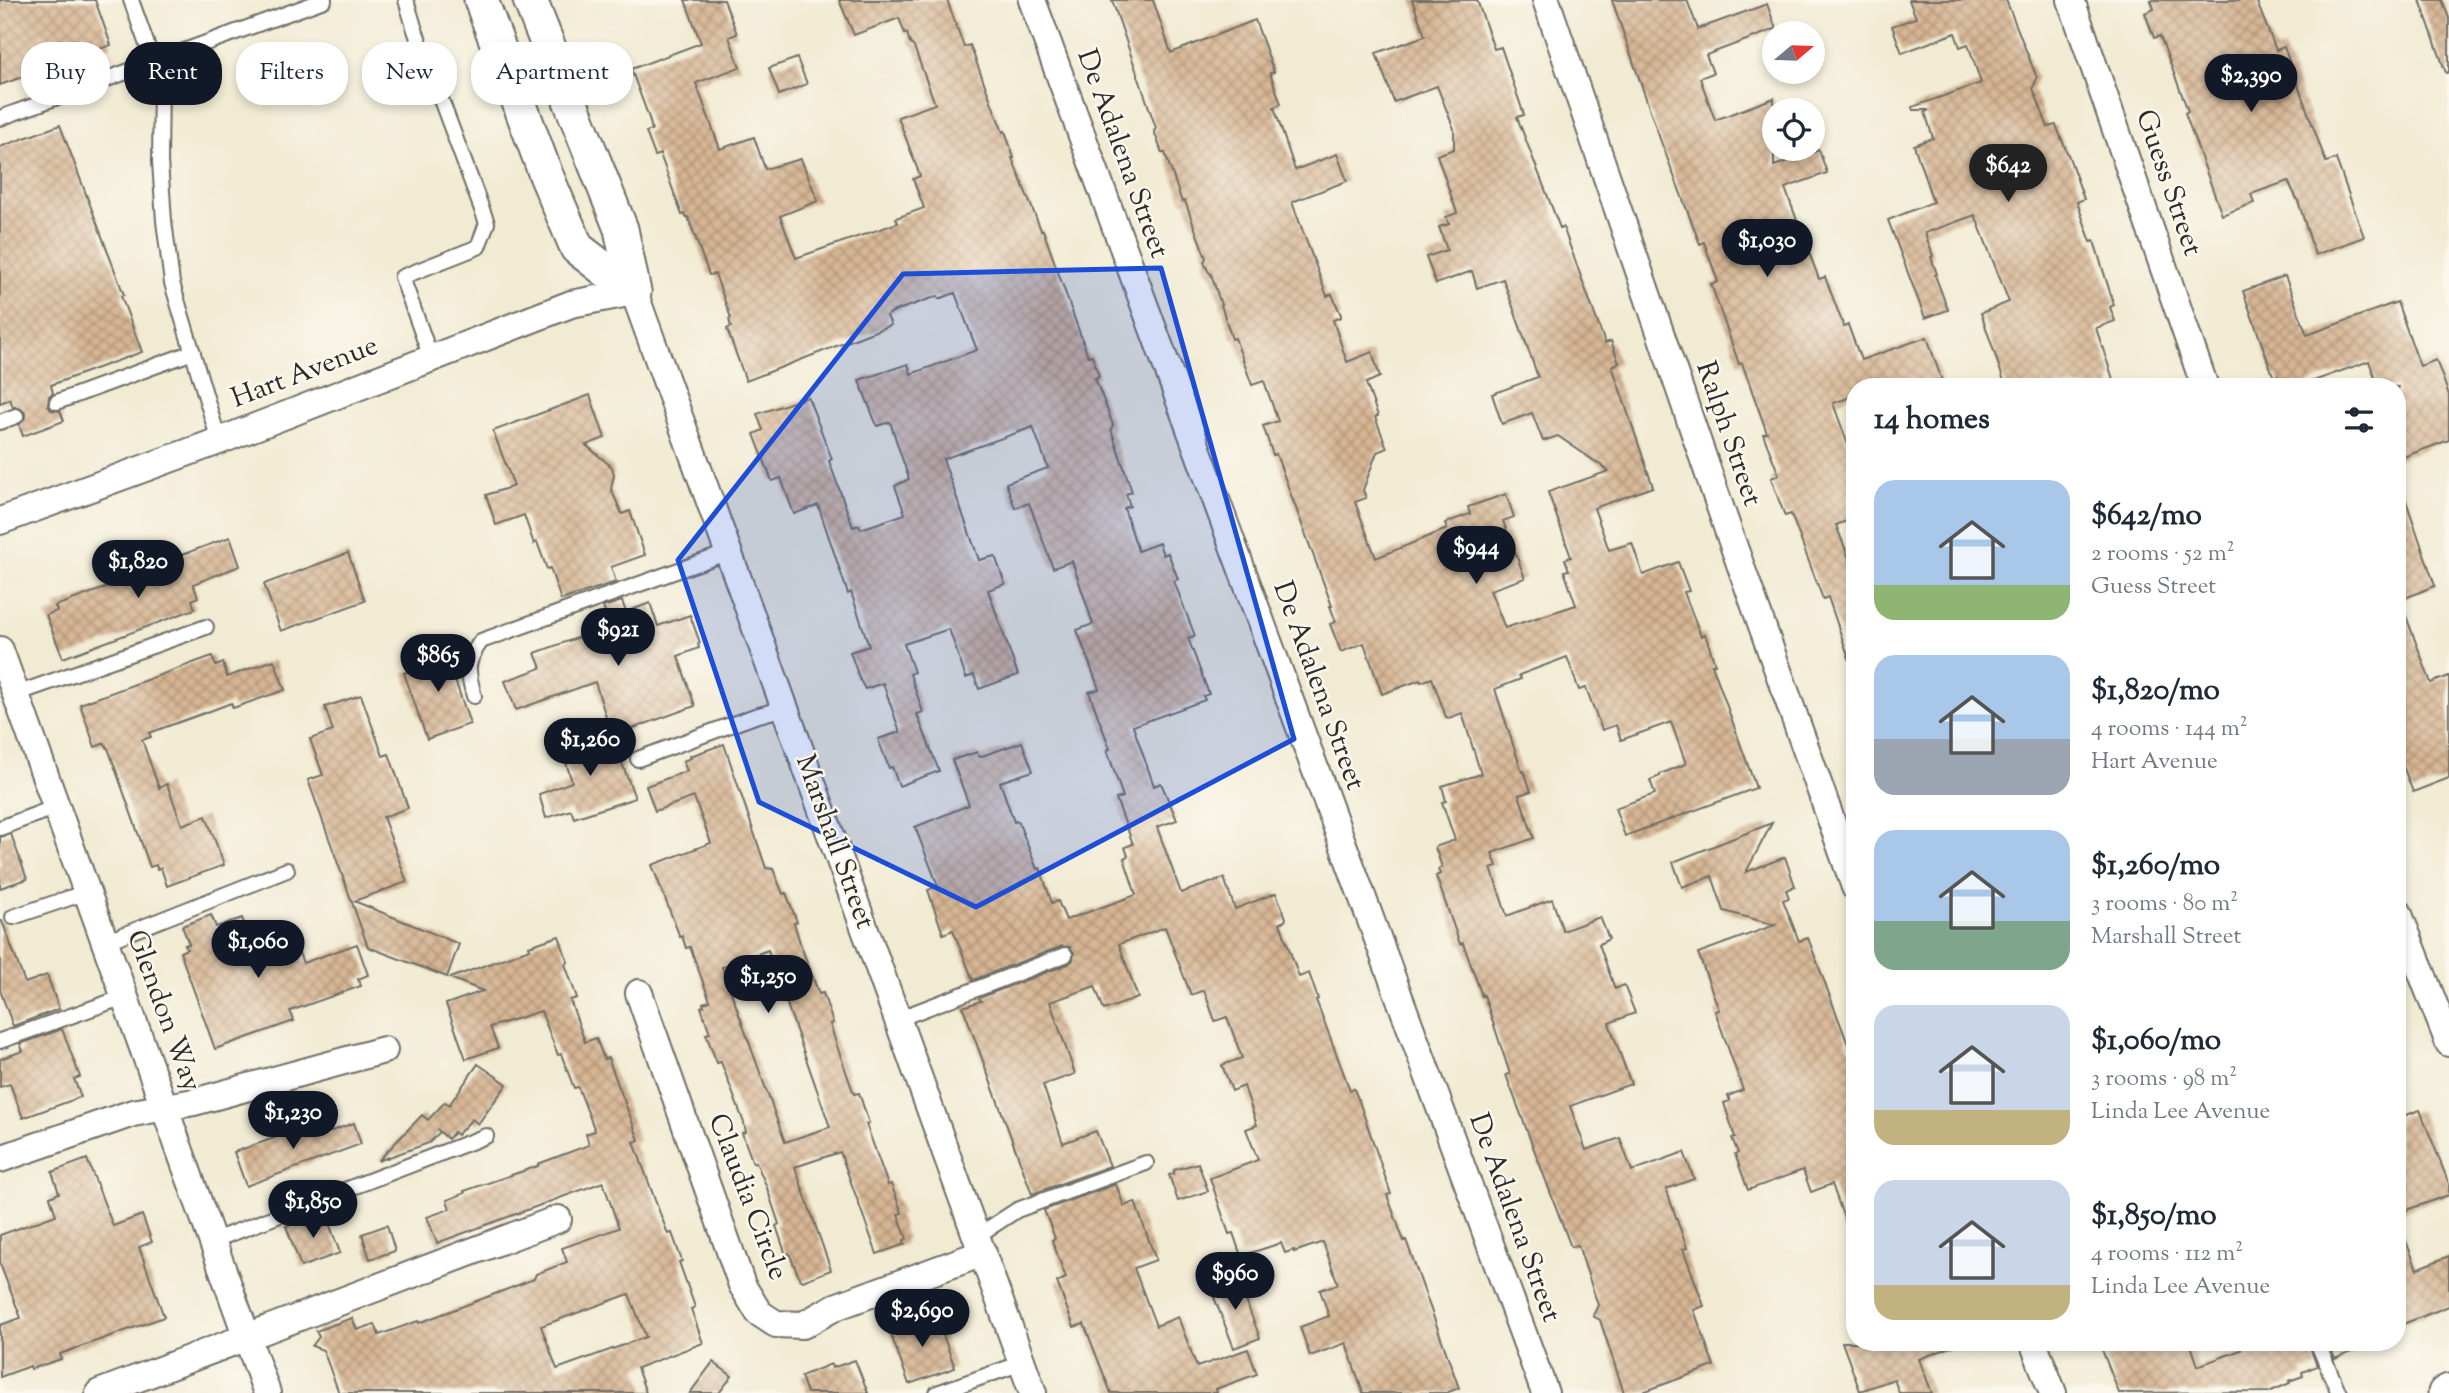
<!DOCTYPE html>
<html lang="en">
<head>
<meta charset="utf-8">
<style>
  body { margin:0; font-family:"Sorts Mill Goudy",serif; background:#f6f6f7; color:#1f2937; height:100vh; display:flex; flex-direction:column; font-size:26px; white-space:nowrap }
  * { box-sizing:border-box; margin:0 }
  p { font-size:23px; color:#747a83 }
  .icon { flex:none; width:38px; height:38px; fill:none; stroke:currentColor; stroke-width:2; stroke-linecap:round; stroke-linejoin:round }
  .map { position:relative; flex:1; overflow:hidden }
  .side { position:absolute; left:1846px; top:378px; width:560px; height:973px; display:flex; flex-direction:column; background:#fff; border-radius:28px; box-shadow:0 4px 10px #0003 }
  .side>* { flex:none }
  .top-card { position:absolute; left:21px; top:42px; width:665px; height:63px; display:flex; gap:14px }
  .needle { width:46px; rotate:71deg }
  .controls { position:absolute; left:1762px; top:21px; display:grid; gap:14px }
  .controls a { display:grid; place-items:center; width:63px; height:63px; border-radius:50%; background:#fff; box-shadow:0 4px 10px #0003; font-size:35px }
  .price { position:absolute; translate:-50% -60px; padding:0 16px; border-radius:24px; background:#111827; color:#fff; font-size:23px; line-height:46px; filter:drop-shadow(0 2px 4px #0008) }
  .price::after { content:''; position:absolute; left:50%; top:42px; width:21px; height:16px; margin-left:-10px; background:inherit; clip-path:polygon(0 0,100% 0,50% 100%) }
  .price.on { background:#222; color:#fff }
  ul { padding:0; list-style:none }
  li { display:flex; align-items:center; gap:21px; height:175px; padding:0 28px }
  li span { display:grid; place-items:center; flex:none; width:196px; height:140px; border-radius:21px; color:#555 }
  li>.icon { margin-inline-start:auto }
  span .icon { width:84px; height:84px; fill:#fffc; stroke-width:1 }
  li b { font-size:30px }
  h2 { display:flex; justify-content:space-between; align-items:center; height:84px; padding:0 28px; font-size:30px }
  .tag { padding:0 24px; border-radius:28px; background:#fff; box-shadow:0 4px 10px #0003; font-size:24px; line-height:63px }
  .tag.on { background:#111827; color:#fff }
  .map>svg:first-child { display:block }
</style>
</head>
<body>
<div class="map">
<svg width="2449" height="1393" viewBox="0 0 2449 1393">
  <defs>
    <pattern id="building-cross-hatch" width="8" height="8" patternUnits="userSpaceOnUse" patternTransform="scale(1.75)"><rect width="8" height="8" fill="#d7b694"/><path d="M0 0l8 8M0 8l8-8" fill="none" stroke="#af9479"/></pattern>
  </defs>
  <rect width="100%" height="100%" fill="#fbf7ec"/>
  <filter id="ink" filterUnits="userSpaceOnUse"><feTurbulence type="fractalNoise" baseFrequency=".0143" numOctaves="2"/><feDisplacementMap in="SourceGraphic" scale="14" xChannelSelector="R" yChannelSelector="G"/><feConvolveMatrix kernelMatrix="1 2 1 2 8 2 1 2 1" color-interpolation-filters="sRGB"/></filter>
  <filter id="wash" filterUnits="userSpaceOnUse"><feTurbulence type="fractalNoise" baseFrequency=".00686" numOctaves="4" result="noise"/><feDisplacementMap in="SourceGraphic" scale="28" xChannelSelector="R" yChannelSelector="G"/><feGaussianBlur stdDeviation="1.57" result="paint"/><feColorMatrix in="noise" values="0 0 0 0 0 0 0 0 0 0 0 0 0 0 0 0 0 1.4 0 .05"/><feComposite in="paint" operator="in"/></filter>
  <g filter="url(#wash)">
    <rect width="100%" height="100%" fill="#f1ebd3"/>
    <g id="blocks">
      <g fill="url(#building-cross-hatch)" fill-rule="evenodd">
        <path d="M0,0h95l16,45 -111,40z"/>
        <path d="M685,0h39l13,34 -8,3 11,30 -44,16 24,66 34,-12 11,32 36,-10 17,42 -38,15 16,42 102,-35 -2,-5 28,-10 -11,-29 7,-3 -22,-59 37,-13 -21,-57 -4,-4 -3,-10 -2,1 -6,-16 -45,17 -15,-35h108l17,47 6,-2 27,72 6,15 2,-1 9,27h-2l29,72h2l45,126 4,-1 7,21 -4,2 18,47 -2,4 21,63 -6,2 4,12 -6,2 14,43 21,-8 4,12 5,-2 10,26 -4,2 21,55 -7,2 21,56 -6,2 2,4 -72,26 21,60 7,-3 16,37 -20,7 24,66 43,-15 11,31 41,-16 10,25 -1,3 -5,2 19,54 10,-4 9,26 -2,1 34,90 4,-1 6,15 31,90 -4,1 17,46 2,-1 53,148 -13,5h-83l-17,-50 -36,13 -10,-29 29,-11 -9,-26 18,-6 -15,-42 -29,10v-2l-9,3 -4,-10 -40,13 -8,-23 -4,1 -19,-56 48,-18 -12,-31 11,-4 -13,-39 -12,5 -10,-26 20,-7 -15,-41 -12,4 -11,-31 -13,5 -26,-68 -46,17 19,54 -34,12 -9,-24 -45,16 25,72 -32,11 12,35 8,23 33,-12 14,35 -78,28 -69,-187 18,-6 -2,-3 89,-34 5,-4 1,-8 -4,-5 -8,-1 -89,34 -20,-50 -10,4 -15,-44 10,-4 -23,-59 54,-22 -17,-45 25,-8 2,5 43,-15 11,29 -33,11 14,40 4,-1 19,48 3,-1 12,35 6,-2 8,19 70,-25 -12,-37 4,-2 -3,-9 8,-3 -17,-45 7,-2 -16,-47 3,-1 -21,-57 10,-3 -22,-59 16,-6 -21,-63 -19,7 -24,-65 -14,5 -9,-25 42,-15 -15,-41 -90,32 36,101 16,-4 10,28 -17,6 30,85 -39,14 -5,-14 -8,3 -17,-49 -45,15 10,28 -4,2 13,38 -6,2 22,57 -40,15 -7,-19 -3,1 -11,-29 22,-7 -17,-49 -18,6 -5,-9 -10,-28 19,-6 -18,-54 -3,2 -30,-89 -24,9 -13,-36 -9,3 -18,-47 9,-4 -6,-16 51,-17 24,62 -3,2 24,66 6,-2 2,4 44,-15 -10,-28 14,-7 -19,-57 -13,4 -18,-46 49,-16 3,10 66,-24 -22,-57 -16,6 -1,-3 -46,16 -5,4 4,9 -145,56 -19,-52 4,-2 -2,-8 2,-1 -16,-44 -6,1 -21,-58h-2l-1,-3 -3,1 -22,-61 -5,2 -9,-24 6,-2 -3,-12 -18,-49 70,-26z"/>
        <path d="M1112,0h41l18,53 84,-33 19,52 -4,1 11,31 -7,3 21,63 42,-16 10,27 -55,21 35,94 5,-2 9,21v2l-8,3 14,42 25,-10 8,25 -14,6 12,33 -3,1 12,31 -10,4 -14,38 3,8 -11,4 21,56 71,-29 -2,-6 25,-9 -2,-7 38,-13 8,23 -11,4 22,57 -35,12 15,38 71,-23 -12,-34 5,-1 -4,-11 6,-2 -23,-65 61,-21 -51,-35 -15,5 -11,-28 -30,11 -10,-30 46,-17 -35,-98 -26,9 -5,-17 -36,13 -10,-27 21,-7 -8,-23 10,-3 -3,-7 11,-4 -20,-58 17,-6v-20l-17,-43 -43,16 -18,-49 49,-17 -13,-36h65l17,49 7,-2 23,68 -7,2 43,111 3,-1 42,116 6,-2 8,22 -7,3 41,121 -59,21 15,42 23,-7 11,32 35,-13 11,29 -5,1 17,44 4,-2 10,30h-3l44,124 -131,48 -10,-28 40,-14 -5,-14 10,-4v-2l26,-10 -15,-42 -50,18 -5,-15 -14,5 -16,-42 -7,2 -12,-33 -48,18 2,4 -26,10 27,83 2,-1 7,20 -12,4 15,43 -42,15 5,13 -6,2 16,48 45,-17 11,32 37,-14 9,22 -10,5 16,45 9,-4 11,28 -26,10 22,61 -61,22 16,44 34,-12 12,33 52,-19 10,27 -28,10 21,59 -4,1 21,57 -10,4 20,56 -74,27h-16l-24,-73 -7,-4 5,-11 -20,-60 -7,2 -65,-172 4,-1 -26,-79 -2,1 -19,-53 -3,1 -24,-68 4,-2 -2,-5 4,-2 -7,-20 20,-7 -13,-38 4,-1 -4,-15 39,-12 -19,-61 -13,5 -3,-1 -14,-39 -11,4 -1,-2 -38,14 -18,-51 -23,9 -11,-28 6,-2 -6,-16h2l-56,-152 -3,1 -10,-29 15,-5 -14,-40 -12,4 -17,-47 -3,1 -21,-65 -3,-3 -4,-9 2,-4 -12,-32 -9,-25 -3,1 -17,-49h-3l-8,-22 2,-3z"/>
        <path d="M1612,0h75l11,29 69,-25 9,25 -70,26 7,18 -13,5 15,42 59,-22v68l45,-16 8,23 -42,15 34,91 6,-2 19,50 4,-2 13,35 66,-23 17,50h-89v9l-22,7 22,61v31l-8,3 7,20 -18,7 19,49v90h-4l-23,-67 -5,2 -32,-85 -6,2 -7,-18 -7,-20 8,-3 -16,-41 4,-1 -25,-70 -3,1 -28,-80 7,-2 -14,-40 -4,2 -40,-105z"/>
        <path d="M1909,0h97l31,78 -4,10 15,39 8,-2 13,32 15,42 -7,3 14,40 3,-1 20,64 -4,2 5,14 -19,7 17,51 -3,1 2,7h-106l-25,-74 28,-11 -34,-87 -50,18 8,23 -2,1 6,17 -2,1 13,35 -23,8 -37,-98 45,-18 -19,-57 19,-7 -8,-26 4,-2h-16l-1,-3 69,-24 -13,-39 -8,3 -5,-14 -53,20 -10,-27 24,-8z"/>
        <path d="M2151,0h105l20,50 8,-3 42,115 10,-3 28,78 -49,18 -17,-54 -10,-20 -37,13 3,9 -32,12 -37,-102 3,-2 -28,-75 -6,2 -9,-25 9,-4z"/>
        <path d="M2420,0h22l7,18v54l-3,1z"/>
        <path d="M797,58l10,26 -28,11 -10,-27z"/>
        <path d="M60,125l64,170 -3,1 21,56 -91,33 2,8 -4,3 -1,9 3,5 9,1 4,10 -41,15 -4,-11 6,-7v-6l-7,-5h-5l-3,-8 -10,4v-256z"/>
        <path d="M2285,276l22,59 90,-33 23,64 16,-6 13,35v45l-51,19v-72h-20l-9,-26 -72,26h-16l-3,-11 -4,2 -31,-87z"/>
        <path d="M590,395l15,43 -19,7 26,22 2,8 -3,14 11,25 8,-3 15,44 -34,12 5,15 -55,18 -11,-32 -3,1 -10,-27 -3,2 -10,-29 -28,10 -10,-30 28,-9 -21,-55z"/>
        <path d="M2401,486l34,100 -35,14 31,83 18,-7v102l-36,14 -15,-39v-266z"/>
        <path d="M230,537l10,29 -47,18 5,13 -6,3 3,9 -132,49 -17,-43 11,-4 -2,-5 125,-45 -2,-5z"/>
        <path d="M348,553l17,48 -84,30 -17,-47z"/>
        <path d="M622,601l4,11 24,-9 8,23 32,-11 10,28 -2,1 1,4 -21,8 17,50 -83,30 -17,-54 -79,28 -11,-29 36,-13 -6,-15 75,-27 -7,-19z"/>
        <path d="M450,646l9,27 -5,4 16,47 -43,15 -23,-66 21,-7 -4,-10z"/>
        <path d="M212,656l4,10 7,-3 4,14 47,-17 11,30 -52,18 -2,-5 -21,8 -61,22 2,4 -9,3 17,48 8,-4 15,41 24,-9 18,49 -57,21 -6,-18 -4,1 -1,-4 -6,2 -42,-119h-1l-2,-5 -10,4 -15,-43z"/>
        <path d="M361,695l22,61 6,-2 19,54 -25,9 24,65 -53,19 105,43 -12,33 -79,-30 -60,-167 15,-5 -13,-36 23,-8 -8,-24z"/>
        <path d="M609,728l26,70 -61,20 -3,-8 -25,8 -7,-24 33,-12 -11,-36z"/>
        <path d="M724,744l42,124 7,1 10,25 3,-1 11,29 -3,1 7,23 18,48 4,-1 10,30 -3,1 7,22 17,48 5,-1 10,30 -3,1 22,61 3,-1 11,29 -4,1 9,25 -3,1 1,4 -28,10 -37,-102 -45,15 36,103 -28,11 -3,-2 -11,-26 -3,2 -10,-29 3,-2 -13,-39 -10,-23 -3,1 -11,-30 4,-1 -2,-9 -23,-61 -4,1 -11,-29 4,-1 -9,-26 3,-1 -1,-3 7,-2 -20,-54 -4,1 -4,-12 -2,1 -28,-72 59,-22 -17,-46 -39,14 -9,-25 41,-15 -4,-10 8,-3 -1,-2zM768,950l62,177 -45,15 -63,-175z"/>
        <path d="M1772,823l-26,49 39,-15 10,29 -9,4 3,8 -6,2 16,41 9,-3 47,125v177l-3,1 -20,-57 -21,8 -8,-22 -55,20 -13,-36 3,-1 -6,-15 3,-1 -11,-34 6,-2 -2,-5 15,-6 -28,-79 4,-1 -21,-57 77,-28 -51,-14 -12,-35 -30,11 -9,-25z"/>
        <path d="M11,834l16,45 -27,9v-51z"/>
        <path d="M211,915l5,12 26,-9 17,44 38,-14 6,15 54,-19 11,31 -10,4 3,7 -71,25 4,10 -79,28 -35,-97 7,-3 -2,-4 4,-1 -7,-18z"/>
        <path d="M0,921h2l23,62 22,-8 12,34 -46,17 -13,-36z"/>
        <path d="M559,936l9,26 -3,2 12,34 -7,2 15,42 11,-4 8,21 4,-1 31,82 -5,2 21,58 13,34 4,-1 10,28 -3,1 16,45 -4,2 12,34 -66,25 9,25h-307l-16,-43 -11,-4 7,-9 -3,-6 36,-13 5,12 18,-6 4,11 39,-14 1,2 115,-44 2,-5 31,-12 -5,-14 57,-20 -16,-46 -166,61 -10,-26 23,-8 -3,-9 18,-7 -1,-2 74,-25v-2l51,-19 -3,-11 9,-3 -17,-44 -4,1 -13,-34 -3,1 -17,-44 -51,16 8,21 -32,11 -20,-55 37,-13 -33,-13 80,-29 -1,-3zM629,1294l17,43 -89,32 -16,-43z"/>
        <path d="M62,1029l18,48 -6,2 7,18 -58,21 -13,-34 -10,3v-28l23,-8 -3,-7z"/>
        <path d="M478,1064l29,20 -29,40 -6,-5 -15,16 -3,-3 -6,7 -11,-10 3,3 -11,11 -51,18 44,-46 6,5 17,-18 4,3z"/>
        <path d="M2420,1110l29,74v11l-51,18v-95z"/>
        <path d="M309,1120l6,17 39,-14 7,21 -115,42 -12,-34 46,-16v-2l5,-2 -1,-2z"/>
        <path d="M87,1159l26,67 29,-11 10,27 -13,5 25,70 -104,37 1,5 -30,10 -1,-3 -30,11v-52l21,-7 -21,-54v-29l56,-20 -6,-18 9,-4 -7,-21z"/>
        <path d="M1198,1163l10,28 -30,10 -9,-26 5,-1v-4z"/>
        <path d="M1116,1184l8,22 11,-4 21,58 -22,8 22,58 22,-9 19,50 51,-18 9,25 -41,15 1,4h-106l-27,-69 -10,3 -17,-45 9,-4 -14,-38 3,-2 -11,-28z"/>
        <path d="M325,1212l15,41 -39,14 -15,-41z"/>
        <path d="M2398,1221l19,48 32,-13v50l-51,20z"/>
        <path d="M387,1225l8,26 -25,8 -8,-25z"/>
        <path d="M1237,1277l23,61 -26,10 -24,-61z"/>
        <path d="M930,1315l1,3 5,-2 19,52 -46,16 -20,-55z"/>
        <path d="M1842,1342h117v2l-40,15 13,34h-33l-5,-14 -34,12z"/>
        <path d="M2099,1342h91l8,24 43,-16 -3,-8h70l9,24 -15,6 1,4 -14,5 1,2 -21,9 -150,1z"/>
        <path d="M2328,1342h45v1l-38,16z"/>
        <path d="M855,1360l13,33h-61l-6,-17 30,-12 1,4z"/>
        <path d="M713,1362l19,14 -13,17h-29z"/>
      </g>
    </g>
  </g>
  <g filter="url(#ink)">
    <use href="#blocks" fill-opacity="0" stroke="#706e66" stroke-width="2"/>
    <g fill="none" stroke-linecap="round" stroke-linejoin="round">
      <g stroke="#706e66" stroke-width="18">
        <g id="service">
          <path d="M131,0l30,84 -1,77 4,60 8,62 47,158"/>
          <path d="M406,0l9,30 72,193 -9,24 -76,30 29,81"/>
          <path d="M0,118l324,-118"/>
          <path d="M57,402l136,-50"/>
          <path d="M0,422l16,-6"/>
          <path d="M16,694l190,-67"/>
          <path d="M474,696c-7,-27 -9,-32 7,-55l248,-89"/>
          <path d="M638,759l117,-43 30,-8"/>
          <path d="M0,828l56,-21"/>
          <path d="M13,917l74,-25"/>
          <path d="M105,942l182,-72"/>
          <path d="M898,1019l167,-64"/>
          <path d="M0,1041l124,-44"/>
          <path d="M977,1236l40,-26 129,-47"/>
          <path d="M212,1241l274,-105"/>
          <path d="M2317,1342l22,51"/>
          <path d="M937,1393l85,-30"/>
        </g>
      </g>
      <g stroke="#706e66" stroke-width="30">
        <g id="minor">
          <path d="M1032,0l513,1393"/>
          <path d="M1546,0l183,533 126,354"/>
          <path d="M2071,0l134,387"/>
          <path d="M0,521l219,-80 352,-137 63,-12 399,1101"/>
          <path d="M0,650l267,743"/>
          <path d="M2398,912l51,131"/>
          <path d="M639,993l103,292 17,28 17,11 27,1 32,-18 148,-54"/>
          <path d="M0,1159l133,-46 61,-11 190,-52"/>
          <path d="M2033,1342l20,51"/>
          <path d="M99,1393l459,-174"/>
        </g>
      </g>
      <g stroke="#706e66" stroke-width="37">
        <g id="tertiary">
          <path d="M481,0l65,175 31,73 57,44"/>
          <path d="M530,0l91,229 13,63"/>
          <path d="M2445,1393l4,-2"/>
        </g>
      </g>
      <use href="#service" stroke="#fff" stroke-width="14"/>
      <use href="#minor" stroke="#fff" stroke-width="26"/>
      <use href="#tertiary" stroke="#fff" stroke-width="33"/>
    </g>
  </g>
  <path fill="#1d4ed8" fill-opacity="0.2" stroke="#1d4ed8" stroke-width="5" stroke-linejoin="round" d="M1161,268l133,471 -318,168 -217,-105 -81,-242 225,-286z"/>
  <g text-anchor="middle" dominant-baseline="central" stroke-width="5" stroke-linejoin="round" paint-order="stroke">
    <g font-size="28" fill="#2b2b2b" stroke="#fbf7ec">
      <text transform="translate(1122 154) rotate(70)">De Adalena Street</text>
      <text transform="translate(2168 183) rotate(71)">Guess Street</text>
      <text transform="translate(305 373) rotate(-21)">Hart Avenue</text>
      <text transform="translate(1728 434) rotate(71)">Ralph Street</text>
      <text transform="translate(1318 686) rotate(70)">De Adalena Street</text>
      <text transform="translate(834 842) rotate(70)">Marshall Street</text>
      <text transform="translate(163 1011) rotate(70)">Glendon Way</text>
      <text transform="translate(747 1197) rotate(69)">Claudia Circle</text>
      <text transform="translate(1514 1218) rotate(70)">De Adalena Street</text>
    </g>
  </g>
</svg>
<div class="controls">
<a><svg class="needle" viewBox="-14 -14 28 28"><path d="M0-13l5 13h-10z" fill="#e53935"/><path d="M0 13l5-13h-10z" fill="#747a83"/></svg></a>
<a><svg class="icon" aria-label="locate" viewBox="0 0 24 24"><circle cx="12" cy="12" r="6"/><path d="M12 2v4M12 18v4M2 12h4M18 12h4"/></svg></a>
</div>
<b class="price" style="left:2251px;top:114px">$2,390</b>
<b class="price on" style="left:2008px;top:204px">$642</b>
<b class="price" style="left:1767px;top:279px">$1,030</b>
<b class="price" style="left:1476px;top:586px">$944</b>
<b class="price" style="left:138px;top:600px">$1,820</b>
<b class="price" style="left:618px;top:668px">$921</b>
<b class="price" style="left:438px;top:694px">$865</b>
<b class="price" style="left:590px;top:778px">$1,260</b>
<b class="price" style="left:258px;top:980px">$1,060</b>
<b class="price" style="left:768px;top:1015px">$1,250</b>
<b class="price" style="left:293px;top:1151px">$1,230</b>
<b class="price" style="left:313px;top:1240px">$1,850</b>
<b class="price" style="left:1235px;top:1312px">$960</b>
<b class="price" style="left:922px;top:1349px">$2,690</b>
<div class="top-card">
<a class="tag">Buy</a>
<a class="tag on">Rent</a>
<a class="tag">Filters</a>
<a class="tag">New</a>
<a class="tag">Apartment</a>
</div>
<section class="side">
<h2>14 homes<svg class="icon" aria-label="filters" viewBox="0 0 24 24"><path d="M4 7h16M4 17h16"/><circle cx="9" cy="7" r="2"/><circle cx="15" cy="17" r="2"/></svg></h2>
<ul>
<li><span style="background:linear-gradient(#a9c7e8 75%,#8fb573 0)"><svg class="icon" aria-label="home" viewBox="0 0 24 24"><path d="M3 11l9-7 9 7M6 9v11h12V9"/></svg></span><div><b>$642/mo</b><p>2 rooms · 52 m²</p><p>Guess Street</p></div></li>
<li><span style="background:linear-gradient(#a9c7e8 60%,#9aa5b1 0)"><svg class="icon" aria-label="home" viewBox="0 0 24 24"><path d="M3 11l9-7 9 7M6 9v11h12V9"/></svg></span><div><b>$1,820/mo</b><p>4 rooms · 144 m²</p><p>Hart Avenue</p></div></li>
<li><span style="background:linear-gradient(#a9c7e8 65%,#7fa58c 0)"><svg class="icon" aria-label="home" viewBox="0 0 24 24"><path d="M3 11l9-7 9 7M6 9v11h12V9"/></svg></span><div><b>$1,260/mo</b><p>3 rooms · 80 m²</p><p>Marshall Street</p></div></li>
<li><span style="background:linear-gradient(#c9d6e8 75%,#c2b280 0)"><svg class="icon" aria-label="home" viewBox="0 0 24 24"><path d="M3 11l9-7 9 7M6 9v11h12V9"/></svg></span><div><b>$1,060/mo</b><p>3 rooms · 98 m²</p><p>Linda Lee Avenue</p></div></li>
<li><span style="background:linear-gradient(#c9d6e8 75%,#c2b280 0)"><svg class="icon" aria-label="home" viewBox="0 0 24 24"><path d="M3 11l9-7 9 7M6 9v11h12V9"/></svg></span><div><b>$1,850/mo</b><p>4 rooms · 112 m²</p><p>Linda Lee Avenue</p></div></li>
</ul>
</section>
</div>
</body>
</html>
